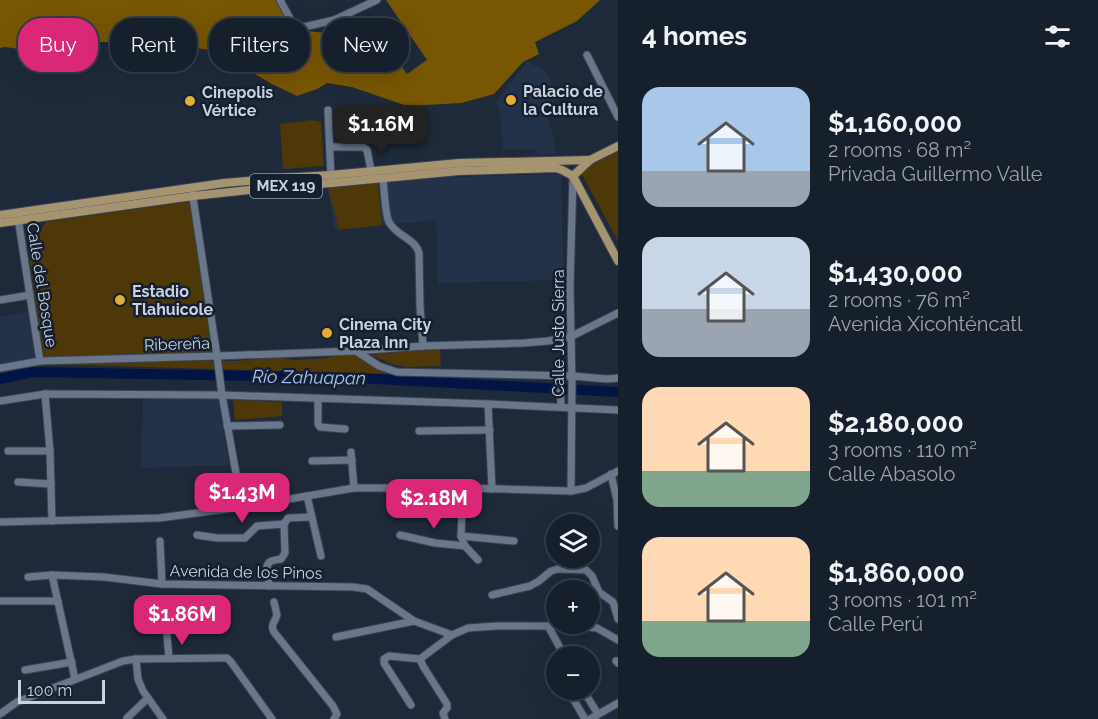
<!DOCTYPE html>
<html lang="en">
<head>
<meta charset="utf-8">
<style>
  body { margin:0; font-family:Raleway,sans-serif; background:#232c38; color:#f1f3f6; height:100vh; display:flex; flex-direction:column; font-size:22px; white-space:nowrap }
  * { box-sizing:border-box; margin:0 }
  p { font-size:20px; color:#9ea2a9 }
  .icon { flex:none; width:33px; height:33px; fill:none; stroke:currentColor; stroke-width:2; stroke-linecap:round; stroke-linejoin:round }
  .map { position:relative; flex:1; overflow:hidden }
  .sheet { display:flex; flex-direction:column; background:#161f2c; width:480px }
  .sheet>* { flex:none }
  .hud { position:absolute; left:18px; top:18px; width:510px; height:54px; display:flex; gap:12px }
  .fabs { position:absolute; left:546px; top:514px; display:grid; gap:12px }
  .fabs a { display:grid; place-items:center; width:54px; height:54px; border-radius:50%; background:#161f2c; box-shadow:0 6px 24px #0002,0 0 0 2px #353d48; font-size:30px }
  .scale { position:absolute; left:18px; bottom:15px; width:87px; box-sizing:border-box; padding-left:6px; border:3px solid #cad2dd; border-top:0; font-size:16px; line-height:21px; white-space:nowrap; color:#cad2dd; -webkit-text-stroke:4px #151f30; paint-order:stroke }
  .price { position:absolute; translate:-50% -51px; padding:0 14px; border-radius:12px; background:#db2777; color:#fff; font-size:20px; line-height:39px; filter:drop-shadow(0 2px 3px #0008) }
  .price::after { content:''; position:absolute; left:50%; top:36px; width:18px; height:14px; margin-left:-9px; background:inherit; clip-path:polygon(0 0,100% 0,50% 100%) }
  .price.active { background:#222; color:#fff }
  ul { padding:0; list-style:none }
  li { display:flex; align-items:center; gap:18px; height:150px; padding:0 24px }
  li span { display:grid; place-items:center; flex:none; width:168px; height:120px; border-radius:18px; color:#555 }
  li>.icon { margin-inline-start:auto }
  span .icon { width:72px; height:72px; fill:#fffc; stroke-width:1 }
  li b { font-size:26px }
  h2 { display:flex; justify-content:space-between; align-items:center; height:72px; padding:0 24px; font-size:26px }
  .pill { padding:0 21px; border-radius:24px; background:#161f2c; box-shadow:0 6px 24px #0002,0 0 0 2px #353d48; font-size:21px; line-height:54px }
  .pill.active { background:#db2777; color:#fff }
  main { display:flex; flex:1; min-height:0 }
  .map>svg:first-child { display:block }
</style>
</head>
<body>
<main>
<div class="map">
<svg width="618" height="719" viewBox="0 0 618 719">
  <rect width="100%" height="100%" fill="#1e293a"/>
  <g fill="#243249">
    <path d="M527,62l18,8 16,29 -17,8 10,32 2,14 -19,2 -2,-6h-32l-3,-39 -4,-8z"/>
    <path d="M561,174l3,106 -126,3 -2,-63 -102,10 -6,-43 61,-8z"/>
    <path d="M28,311l7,47 -35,5v-46z"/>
    <path d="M143,399h75l11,66 -88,3z"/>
  </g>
  <g fill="#4e3808">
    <path d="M311,120l10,2 3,44 -41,3 -3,-45z"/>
    <path d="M618,151v90l-38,-70z"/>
    <path d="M377,181l5,44 -43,5 -11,-43z"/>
    <path d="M190,201l22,151 -168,6 -16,-110 18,-26z"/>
    <path d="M440,348l1,18 -34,1 -15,-3 -21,-9z"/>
    <path d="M350,352l38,22 -342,-10 53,-3h139l40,-5 14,4 36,-2 7,-4z"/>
    <path d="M233,400l49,2v14l-47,4z"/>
  </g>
  <path fill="#785703" d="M0,0h275l12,22 11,8 36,4 44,1 29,39 20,-14 -41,-60h214l-23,21 -42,21 4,12 -16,8 -29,32 -33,9 -54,3 -55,-19 -25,-4 -10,6 -20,7 -25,-12 -57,-33 -56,-9h-83l-29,11 -42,-6 -5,1z"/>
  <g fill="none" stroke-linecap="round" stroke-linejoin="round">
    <path stroke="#001546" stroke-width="10" d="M0,379l33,-7 325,6 260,14"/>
    <g stroke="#3a4352" stroke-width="9">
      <g id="minor">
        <path d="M280,0l13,24 11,3 30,-7 43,-20"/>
        <path d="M587,55l31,62"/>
        <path d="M328,110l3,68"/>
        <path d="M330,147h33l4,3 5,25"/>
        <path d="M383,178c1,10 2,36 6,44 7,14 26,16 30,31l1,53 3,40"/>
        <path d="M192,191l25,165 5,39 20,112"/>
        <path d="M18,218l22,143"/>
        <path d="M0,300l30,-5"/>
        <path d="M356,351l23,15 18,6 175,4 35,3 11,-1"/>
        <path d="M0,368l40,-7 177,-5 138,-5 68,-5 101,-3 24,-2 24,-5 46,-23"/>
        <path d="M560,377l1,30"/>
        <path d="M45,394l5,57 2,70"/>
        <path d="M318,399v25l2,3 25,2"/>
        <path d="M0,401l45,-7 177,1 266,9 130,6"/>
        <path d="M488,404l4,85"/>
        <path d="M227,426l53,-1"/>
        <path d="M419,431l71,-1"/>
        <path d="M8,451h42"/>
        <path d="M351,452l3,36"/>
        <path d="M312,461l40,-1"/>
        <path d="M611,474l6,26 1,26"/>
        <path d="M18,482l33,2"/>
        <path d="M463,488l-2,48 4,10 13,14"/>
        <path d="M571,491l1,-109 -2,-94 3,-112"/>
        <path d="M307,496l14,60"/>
        <path d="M0,522l159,-4 83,-11 112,-19h109l108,3 15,-3 32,-17"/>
        <path d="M197,535l20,3h28l12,-12 27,-2"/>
        <path d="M400,535l35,8 30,3"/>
        <path d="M461,536l53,5"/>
        <path d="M160,541l2,43"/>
        <path d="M52,575l23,104"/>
        <path d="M28,577l24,-2 52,2 58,7 191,3 14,2 47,32 38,14"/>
        <path d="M269,586l-2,-20c2,-6 8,-6 14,-7l4,-6 -1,-29 4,-6 24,-1"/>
        <path d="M492,595l38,-9 9,-5 12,-10 7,-2 28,1 6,6 7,16 14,10 5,17"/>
        <path d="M0,601h58"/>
        <path d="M274,602l3,13c-2,7 -7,10 -3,17l59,74 4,8 -3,5"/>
        <path d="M165,613l4,45"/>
        <path d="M548,626l16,29"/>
        <path d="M336,637l78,-16"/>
        <path d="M136,659l2,20 5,12 20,28"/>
        <path d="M420,659l32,-24 16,-7 29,-2h78l22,2 21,12"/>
        <path d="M420,659l3,7 24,38v4l-4,5 2,6"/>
        <path d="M616,661l2,2"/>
        <path d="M25,670l47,-8"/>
        <path d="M568,690l17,29"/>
        <path d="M583,690l15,24"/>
        <path d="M411,705l-27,-42v-4l5,-3 31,3"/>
        <path d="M0,714l17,-12 106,-41 13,-2 86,-1h5l4,4 41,57"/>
        <path d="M127,718l21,-20"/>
        <path d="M590,719l28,-16"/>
      </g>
    </g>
    <g stroke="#3a4352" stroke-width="10">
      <g id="major">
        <path d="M573,176l45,85"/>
        <path d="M573,176l17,-16 28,-14"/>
        <path d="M0,215l224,-32 58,-5 49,-3 128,-12 131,-3"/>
        <path d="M0,223l193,-27 93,-10 45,-3 128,-12 97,-3 6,2 11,6"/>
      </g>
    </g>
    <use href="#minor" stroke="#6a778b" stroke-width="7"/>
    <use href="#major" stroke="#a69470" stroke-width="8"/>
  </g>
  <g fill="#e4ae35" stroke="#151f30" stroke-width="2">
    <circle cx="511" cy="100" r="6"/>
    <circle cx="190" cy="101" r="6"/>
    <circle cx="120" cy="300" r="6"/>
    <circle cx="327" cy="333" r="6"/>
  </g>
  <g text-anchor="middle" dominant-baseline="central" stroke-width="5" stroke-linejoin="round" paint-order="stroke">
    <rect fill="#151f30" stroke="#949ca9" stroke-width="1.5" x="250" y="174" width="72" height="24" rx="4.5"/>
    <g font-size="15" font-weight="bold" fill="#cad2dd">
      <text x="286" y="186">MEX 119</text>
    </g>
    <g font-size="16" font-weight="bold" fill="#cad2dd" stroke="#151f30" text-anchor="start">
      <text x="523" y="91">Palacio de<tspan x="523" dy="18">la Cultura</tspan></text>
      <text x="202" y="92">Cinepolis<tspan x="202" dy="18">Vértice</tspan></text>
      <text x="132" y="291">Estadio<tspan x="132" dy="18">Tlahuicole</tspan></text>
      <text x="339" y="324">Cinema City<tspan x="339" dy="18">Plaza Inn</tspan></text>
    </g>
    <g font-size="16" fill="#cad2dd" stroke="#151f30">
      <text transform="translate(42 285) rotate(81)">Calle del Bosque</text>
      <text transform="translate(558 333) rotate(-90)">Calle Justo Sierra</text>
      <text transform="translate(177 344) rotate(-2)">Ribereña</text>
      <text transform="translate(246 572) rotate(1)">Avenida de los Pinos</text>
    </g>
    <g font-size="18" font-style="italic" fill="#a5c4f5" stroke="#151f30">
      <text transform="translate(309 377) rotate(1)">Río Zahuapan</text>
    </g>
  </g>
</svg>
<div class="fabs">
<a><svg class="icon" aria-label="layers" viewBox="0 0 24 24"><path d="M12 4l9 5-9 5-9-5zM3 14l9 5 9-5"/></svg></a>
<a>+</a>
<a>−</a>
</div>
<div class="scale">100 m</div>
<b class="price active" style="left:381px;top:156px">$1.16M</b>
<b class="price" style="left:242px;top:524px">$1.43M</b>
<b class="price" style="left:434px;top:530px">$2.18M</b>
<b class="price" style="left:182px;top:646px">$1.86M</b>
<div class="hud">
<a class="pill active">Buy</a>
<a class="pill">Rent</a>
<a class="pill">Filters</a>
<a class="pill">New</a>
</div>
</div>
<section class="sheet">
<h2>4 homes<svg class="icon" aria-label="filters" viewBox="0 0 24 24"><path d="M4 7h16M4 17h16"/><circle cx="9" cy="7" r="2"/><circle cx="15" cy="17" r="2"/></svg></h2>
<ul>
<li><span style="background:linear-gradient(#a9c7e8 70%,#9aa5b1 0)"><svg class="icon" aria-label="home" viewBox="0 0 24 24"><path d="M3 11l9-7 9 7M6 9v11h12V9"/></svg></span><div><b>$1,160,000</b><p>2 rooms · 68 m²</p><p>Privada Guillermo Valle</p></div></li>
<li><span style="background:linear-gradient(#c9d6e8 60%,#9aa5b1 0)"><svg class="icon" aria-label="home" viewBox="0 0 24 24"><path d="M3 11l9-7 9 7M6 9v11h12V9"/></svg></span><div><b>$1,430,000</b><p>2 rooms · 76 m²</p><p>Avenida Xicohténcatl</p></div></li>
<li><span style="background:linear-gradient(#ffd9b3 70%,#7fa58c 0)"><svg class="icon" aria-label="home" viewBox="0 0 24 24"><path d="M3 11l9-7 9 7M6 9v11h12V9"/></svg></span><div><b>$2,180,000</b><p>3 rooms · 110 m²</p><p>Calle Abasolo</p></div></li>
<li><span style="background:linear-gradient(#ffd9b3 70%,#7fa58c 0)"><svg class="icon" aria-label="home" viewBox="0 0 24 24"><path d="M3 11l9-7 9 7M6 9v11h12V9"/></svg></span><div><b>$1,860,000</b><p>3 rooms · 101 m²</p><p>Calle Perú</p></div></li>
</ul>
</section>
</main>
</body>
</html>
